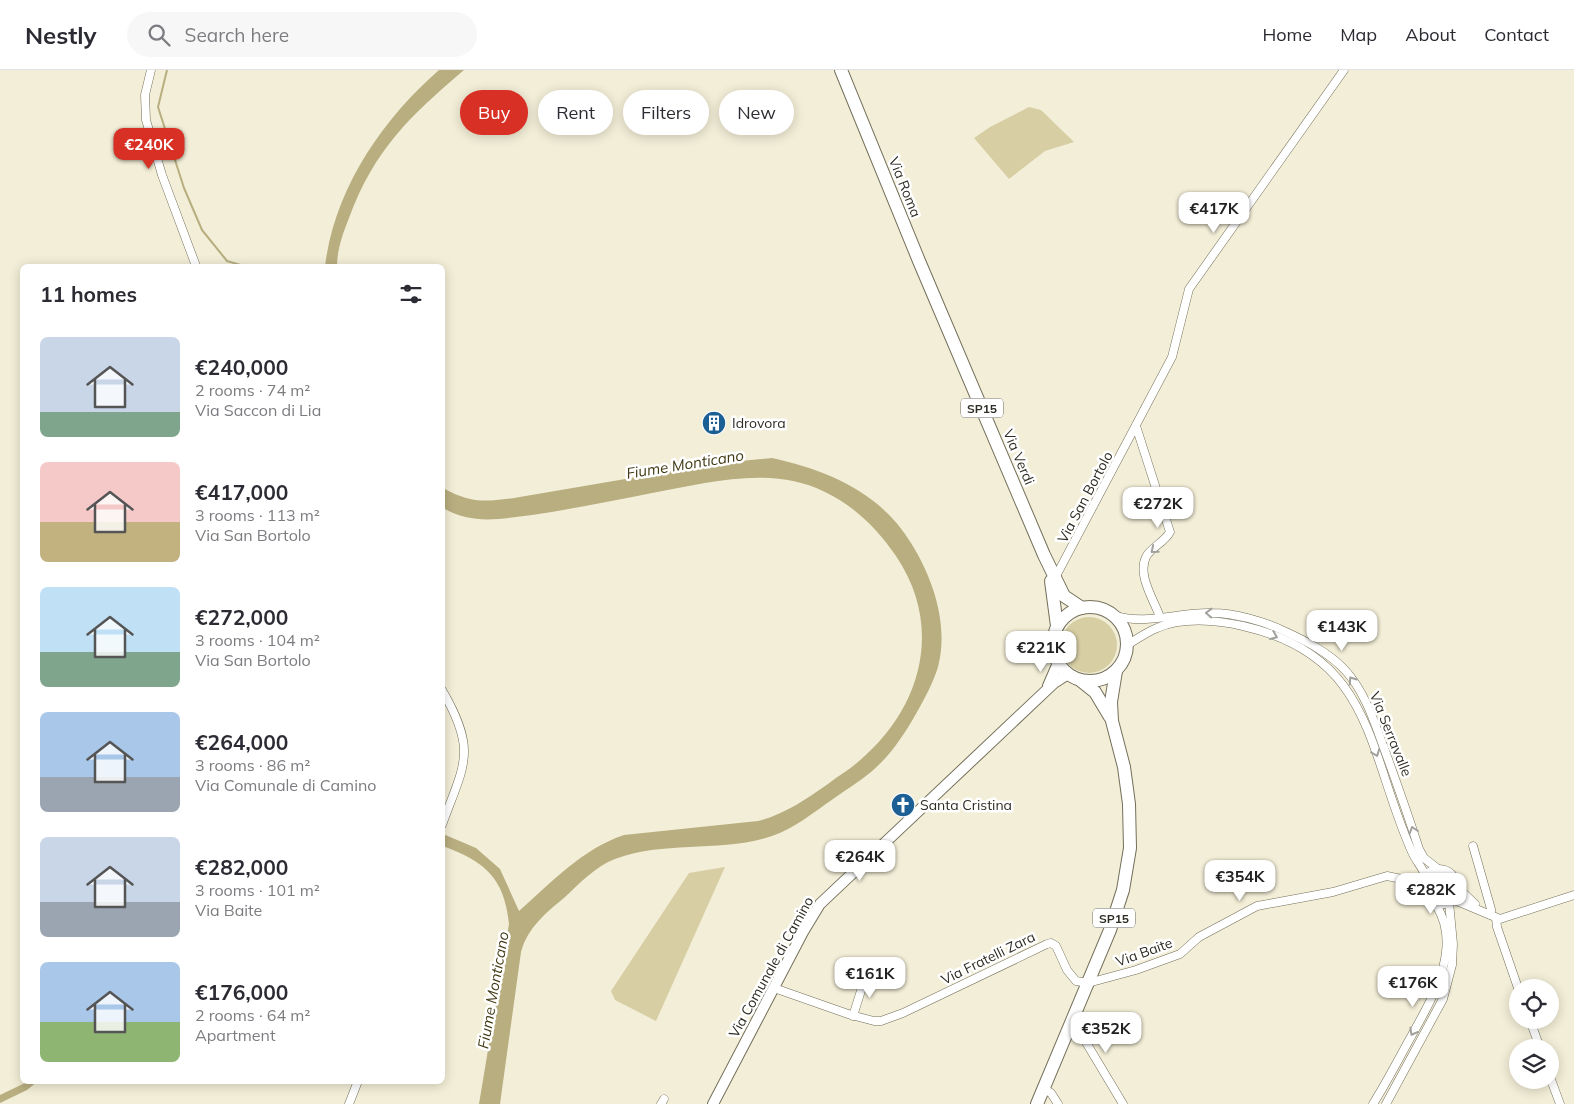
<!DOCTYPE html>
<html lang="en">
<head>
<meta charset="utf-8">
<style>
  body { margin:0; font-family:Mulish,sans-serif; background:#f7f7f7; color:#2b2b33; height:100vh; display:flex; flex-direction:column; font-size:19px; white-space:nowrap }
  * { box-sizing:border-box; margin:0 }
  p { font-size:16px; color:#7c7c81 }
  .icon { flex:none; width:28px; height:28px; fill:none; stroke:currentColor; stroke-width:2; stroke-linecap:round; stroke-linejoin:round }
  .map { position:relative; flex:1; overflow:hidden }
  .details { position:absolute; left:20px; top:194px; width:425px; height:820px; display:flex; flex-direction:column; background:#fff; border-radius:8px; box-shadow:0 2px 12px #0003 }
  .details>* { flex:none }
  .hud { position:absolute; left:460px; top:20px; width:475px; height:45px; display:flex; gap:10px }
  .tools { position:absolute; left:1509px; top:909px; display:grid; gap:10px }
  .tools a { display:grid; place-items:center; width:50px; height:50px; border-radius:50%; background:#fff; box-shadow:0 2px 12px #0003; font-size:25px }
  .price { position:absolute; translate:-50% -42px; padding:0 11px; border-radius:10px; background:#fff; color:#222; font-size:16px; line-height:32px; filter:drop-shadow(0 1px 2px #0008) }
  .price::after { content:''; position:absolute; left:50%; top:30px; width:15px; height:11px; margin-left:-8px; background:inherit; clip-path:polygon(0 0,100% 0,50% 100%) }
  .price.on { background:#d93025; color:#fff }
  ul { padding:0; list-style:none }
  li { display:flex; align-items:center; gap:15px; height:125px; padding:0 20px }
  li span { display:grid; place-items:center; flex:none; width:140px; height:100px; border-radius:8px; color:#555 }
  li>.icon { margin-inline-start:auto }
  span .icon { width:60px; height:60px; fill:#fffc; stroke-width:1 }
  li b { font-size:21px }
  h2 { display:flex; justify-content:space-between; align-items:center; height:60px; padding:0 20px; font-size:21px }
  .tag { padding:0 18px; border-radius:22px; background:#fff; box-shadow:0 2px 12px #0003; font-size:18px; line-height:45px }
  .tag.on { background:#d93025; color:#fff }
  header { display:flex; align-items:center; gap:30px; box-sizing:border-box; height:70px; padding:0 25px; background:#fff; border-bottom:1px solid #e1e1e2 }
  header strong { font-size:24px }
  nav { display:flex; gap:28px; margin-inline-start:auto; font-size:18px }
  .search { width:350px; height:45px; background:#f7f7f7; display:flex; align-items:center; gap:12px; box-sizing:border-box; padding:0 18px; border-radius:28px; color:#7c7c81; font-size:19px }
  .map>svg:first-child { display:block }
</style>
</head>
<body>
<header>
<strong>Nestly</strong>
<div class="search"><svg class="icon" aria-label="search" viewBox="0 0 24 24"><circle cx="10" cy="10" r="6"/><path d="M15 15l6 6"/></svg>Search here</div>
<nav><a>Home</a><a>Map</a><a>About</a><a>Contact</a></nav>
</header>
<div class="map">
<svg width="1574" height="1034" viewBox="0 0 1574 1034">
  <rect width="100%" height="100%" fill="#f3eed7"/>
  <g fill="#d7cea4">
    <path d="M1029,37l12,3 33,32 -29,9 -36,28 -35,-41 16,-11z"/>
    <circle cx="1089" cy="575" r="28"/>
    <path d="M725,797l-69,154 -41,-21 -4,-9 78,-118z"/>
  </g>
  <g fill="#b8ae80">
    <path d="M439,0h25c-54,46 -90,80 -115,148 -6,15 -12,32 -12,48h-12c10,-78 57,-146 114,-196z"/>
    <path d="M772,388c55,12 108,34 139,85 22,35 38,82 27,124 -5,16 -13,31 -21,45 -13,23 -26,43 -46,60 -12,10 -26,18 -38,27 -19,13 -38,29 -61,37 -50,17 -107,4 -157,23 -19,7 -36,25 -50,38 -19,16 -37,30 -44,55l-21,152h-21l30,-180c-5,-47 -24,-62 -66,-78v-12l33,14 24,21 19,42c32,-28 63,-62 105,-76l134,-14c27,-7 47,-21 70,-37 10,-8 21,-14 30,-22 64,-53 86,-135 38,-206 -18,-26 -41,-50 -71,-64 -54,-27 -117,-9 -173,1 -40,8 -80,16 -120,22 -33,4 -59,10 -89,-7v-20c27,15 40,14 71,10l205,-35z"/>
    <path d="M29,1011h9l-11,9 -27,13v-8z"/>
  </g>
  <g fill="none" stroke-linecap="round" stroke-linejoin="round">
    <path stroke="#b8ae80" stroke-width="2" d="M167,0l-9,37 26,81 18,42 25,31 17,5"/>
    <g stroke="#736f5a" stroke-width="9">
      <g id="minor">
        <path d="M151,0l-6,25 1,25 16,55 34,91"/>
        <path d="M1136,356l34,106c-6,11 -19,15 -24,25 -9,18 8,43 14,60"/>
        <path d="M1055,508l117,-221 17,-68 155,-219"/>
        <path d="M1113,545c32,11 65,-3 98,-2 24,0 52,8 73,18 22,10 44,21 61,39 20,22 29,51 39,78 12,33 24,67 35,101l5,9 14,11"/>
        <path d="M1127,575c10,-6 20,-13 30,-17 25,-11 60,-8 86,-2 131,30 124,125 169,226 4,9 10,15 13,23"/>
        <path d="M442,620c36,62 22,74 0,135"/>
        <path d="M1473,776l18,63v6"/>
        <circle cx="1439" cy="817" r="18"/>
        <path d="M1457,817l18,17"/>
        <path d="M1452,829l48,20 74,-24"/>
        <path d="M1496,848l1,9 21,61"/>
        <path d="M774,918l77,27 23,6h7l22,-8 144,-69 4,-1 5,3 11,24 9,11 12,2 48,-13 44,-16 19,-17 58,-31 76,-14 54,-16 24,5 12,-2"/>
        <path d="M853,946l12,-38 7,-5"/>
        <path d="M1530,950l10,28"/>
        <path d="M1070,956l8,3 45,75"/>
        <path d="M1550,1007l10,27"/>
        <path d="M1044,1019l7,4 7,11"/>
        <path d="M349,1034l9,-23"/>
        <path d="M661,1034l3,-5"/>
        <path d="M1373,1034c12,-19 23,-40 34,-60 21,-39 58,-94 29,-139"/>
        <path d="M1386,1034l57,-105 9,-34 1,-21 -4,-42"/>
      </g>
    </g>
    <g stroke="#736f5a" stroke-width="12">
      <g id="tertiary">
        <path d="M1048,616l10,-23"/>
        <path d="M713,1034l90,-172 17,-28 234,-221 14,-9"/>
      </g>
    </g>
    <g stroke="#736f5a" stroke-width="14">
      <g id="primary">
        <path d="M841,0l78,191 125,294 20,41 18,12"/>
        <path d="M1051,511l6,45"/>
        <circle cx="1090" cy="574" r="37"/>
        <path d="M1080,610l15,12 15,25"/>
        <path d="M1037,1034l73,-174 13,-40 7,-42 -1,-44 -5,-37 -12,-46 -1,-19 5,-31"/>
      </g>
    </g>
    <use href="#minor" stroke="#fff" stroke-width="8"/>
    <use href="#tertiary" stroke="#fff" stroke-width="10"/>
    <use href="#primary" stroke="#fff" stroke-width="12"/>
  </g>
  <defs><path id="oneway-chevron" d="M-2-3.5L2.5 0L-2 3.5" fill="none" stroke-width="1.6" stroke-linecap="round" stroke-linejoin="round" transform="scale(1.25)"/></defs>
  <g stroke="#a1a09c">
    <use href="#oneway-chevron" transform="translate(1154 480) rotate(141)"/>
    <use href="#oneway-chevron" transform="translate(1209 543) rotate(-179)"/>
    <use href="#oneway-chevron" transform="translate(1274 566) rotate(22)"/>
    <use href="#oneway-chevron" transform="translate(1352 610) rotate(-125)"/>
    <use href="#oneway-chevron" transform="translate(1376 683) rotate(69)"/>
    <use href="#oneway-chevron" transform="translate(1413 760) rotate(-108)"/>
    <use href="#oneway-chevron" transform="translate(1413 962) rotate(119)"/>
  </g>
  <defs>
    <g id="building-disc" transform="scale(1.25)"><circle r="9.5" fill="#1c5f95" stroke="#fff"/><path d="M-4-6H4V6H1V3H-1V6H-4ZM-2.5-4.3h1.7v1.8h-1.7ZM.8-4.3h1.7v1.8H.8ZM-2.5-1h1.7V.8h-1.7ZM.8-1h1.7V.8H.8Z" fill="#fff"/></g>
    <g id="church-disc" transform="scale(1.25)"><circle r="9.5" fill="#1c5f95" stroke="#fff"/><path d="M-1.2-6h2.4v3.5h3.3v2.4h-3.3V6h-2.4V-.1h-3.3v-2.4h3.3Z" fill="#fff"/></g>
  </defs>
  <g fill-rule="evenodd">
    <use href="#building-disc" x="714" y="353"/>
    <use href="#church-disc" x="903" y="735"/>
  </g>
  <g text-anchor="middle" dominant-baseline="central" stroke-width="5" stroke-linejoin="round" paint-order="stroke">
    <g fill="#fff" stroke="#6d6b65" stroke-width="1">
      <rect x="961" y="328.5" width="42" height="19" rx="4"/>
      <rect x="1093" y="838.5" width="42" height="19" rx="4"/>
    </g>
    <g font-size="12" font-weight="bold" fill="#2e2c23">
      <text x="982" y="338">SP15</text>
      <text x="1114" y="848">SP15</text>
    </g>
    <g font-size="14" fill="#2e2c23" stroke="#fff">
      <text transform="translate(905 117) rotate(68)">Via Roma</text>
      <text transform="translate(1019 387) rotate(67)">Via Verdi</text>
      <text transform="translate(1085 427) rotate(-62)">Via San Bortolo</text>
      <text transform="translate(1391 664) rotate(68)">Via Serravalle</text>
      <text transform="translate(1144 882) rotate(-20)">Via Baite</text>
      <text transform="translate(988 888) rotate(-26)">Via Fratelli Zara</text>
      <text transform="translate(771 897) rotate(-61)">Via Comunale di Camino</text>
    </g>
    <g font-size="14" fill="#2e2c23" stroke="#fff" text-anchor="start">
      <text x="732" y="353">Idrovora</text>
      <text x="920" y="735">Santa Cristina</text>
    </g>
    <g font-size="15" font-style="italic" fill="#413913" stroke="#fff">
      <text transform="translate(685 394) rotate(-9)">Fiume Monticano</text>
      <text transform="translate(493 920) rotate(-80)">Fiume Monticano</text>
    </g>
  </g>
</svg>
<div class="tools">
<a><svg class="icon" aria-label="locate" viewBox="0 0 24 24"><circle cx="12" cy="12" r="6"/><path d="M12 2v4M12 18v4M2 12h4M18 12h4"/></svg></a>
<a><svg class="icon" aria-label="layers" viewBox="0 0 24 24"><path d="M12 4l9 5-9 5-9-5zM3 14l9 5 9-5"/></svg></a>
</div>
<b class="price on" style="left:149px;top:100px">€240K</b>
<b class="price" style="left:1214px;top:164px">€417K</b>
<b class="price" style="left:1158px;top:459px">€272K</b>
<b class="price" style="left:1342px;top:582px">€143K</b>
<b class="price" style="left:1041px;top:603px">€221K</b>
<b class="price" style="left:860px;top:812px">€264K</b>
<b class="price" style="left:1240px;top:832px">€354K</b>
<b class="price" style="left:1431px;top:845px">€282K</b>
<b class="price" style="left:870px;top:929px">€161K</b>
<b class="price" style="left:1413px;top:938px">€176K</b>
<b class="price" style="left:1106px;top:984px">€352K</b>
<div class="hud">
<a class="tag on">Buy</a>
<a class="tag">Rent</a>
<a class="tag">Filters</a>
<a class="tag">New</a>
</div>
<section class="details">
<h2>11 homes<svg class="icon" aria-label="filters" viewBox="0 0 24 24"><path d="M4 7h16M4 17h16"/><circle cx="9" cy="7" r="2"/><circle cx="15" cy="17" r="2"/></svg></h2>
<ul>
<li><span style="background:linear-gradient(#c9d6e8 75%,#7fa58c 0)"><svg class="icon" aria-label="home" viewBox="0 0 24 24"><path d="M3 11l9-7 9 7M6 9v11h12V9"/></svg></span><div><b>€240,000</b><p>2 rooms · 74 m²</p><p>Via Saccon di Lia</p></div></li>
<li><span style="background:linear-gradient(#f6c9c9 60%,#c2b280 0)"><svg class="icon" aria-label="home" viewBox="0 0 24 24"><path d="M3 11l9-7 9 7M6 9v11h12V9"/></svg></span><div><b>€417,000</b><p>3 rooms · 113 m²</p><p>Via San Bortolo</p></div></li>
<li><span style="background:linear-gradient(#bfe0f5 65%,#7fa58c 0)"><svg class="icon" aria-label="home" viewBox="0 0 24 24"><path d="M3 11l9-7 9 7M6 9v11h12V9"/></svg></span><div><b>€272,000</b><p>3 rooms · 104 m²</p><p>Via San Bortolo</p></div></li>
<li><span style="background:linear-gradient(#a9c7e8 65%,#9aa5b1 0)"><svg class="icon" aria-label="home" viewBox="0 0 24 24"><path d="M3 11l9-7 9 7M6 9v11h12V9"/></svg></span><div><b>€264,000</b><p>3 rooms · 86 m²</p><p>Via Comunale di Camino</p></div></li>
<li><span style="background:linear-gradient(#c9d6e8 65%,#9aa5b1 0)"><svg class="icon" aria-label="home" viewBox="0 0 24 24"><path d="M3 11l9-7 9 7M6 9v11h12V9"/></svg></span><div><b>€282,000</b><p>3 rooms · 101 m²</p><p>Via Baite</p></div></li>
<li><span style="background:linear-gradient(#a9c7e8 60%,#8fb573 0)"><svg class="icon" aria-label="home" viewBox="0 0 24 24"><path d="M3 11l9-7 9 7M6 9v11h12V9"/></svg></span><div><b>€176,000</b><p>2 rooms · 64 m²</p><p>Apartment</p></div></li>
</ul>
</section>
</div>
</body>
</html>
